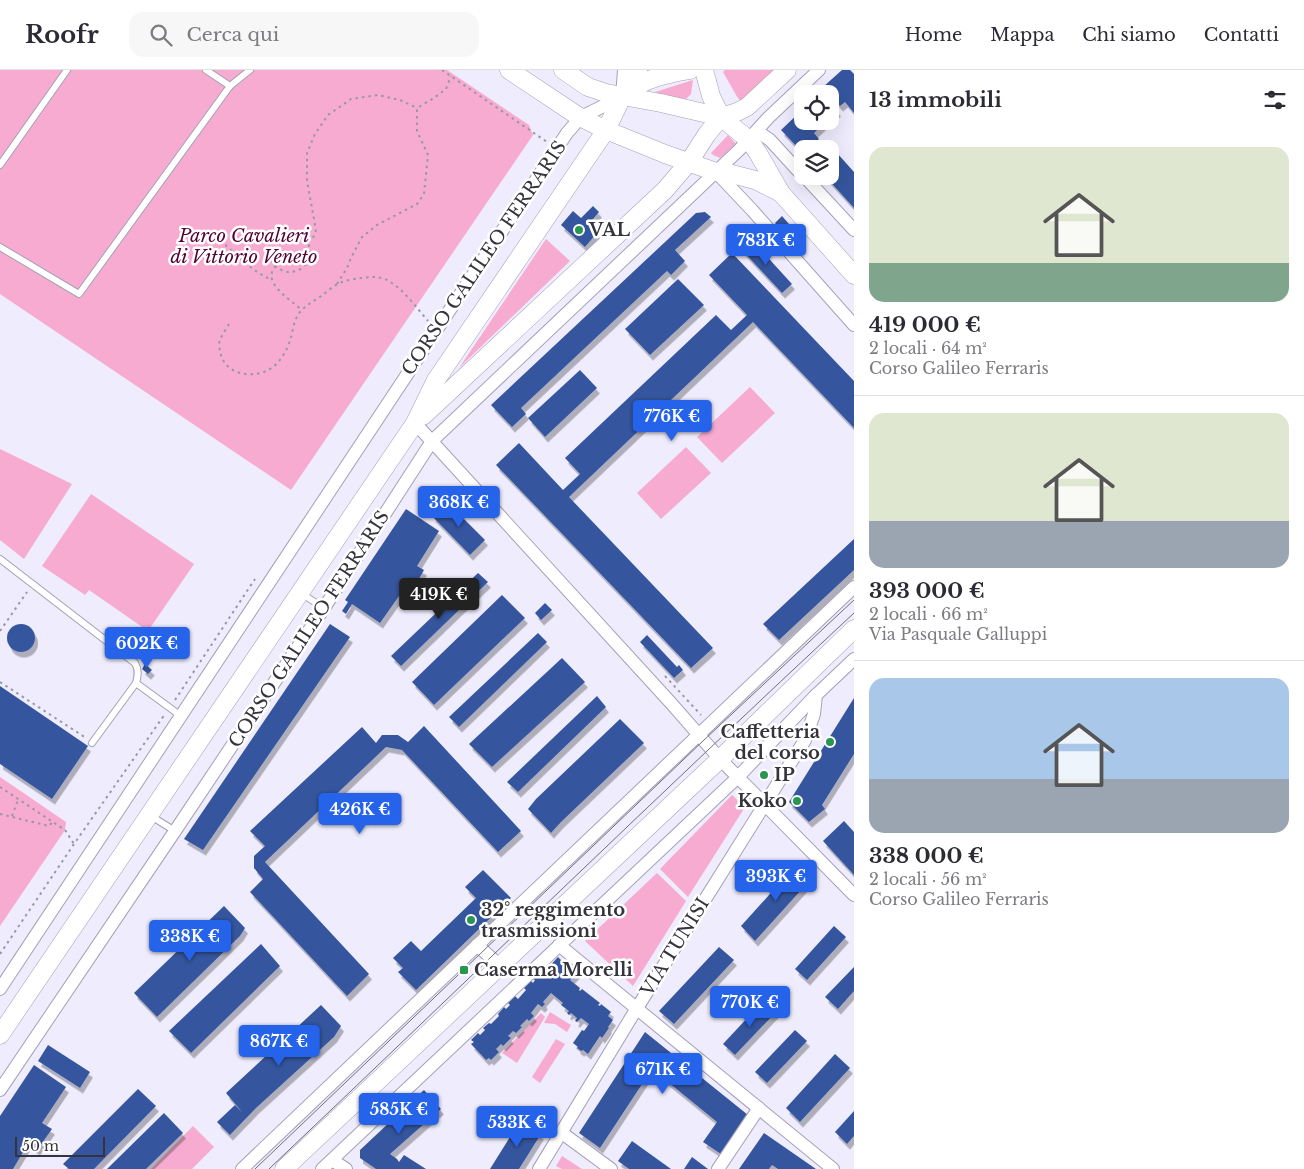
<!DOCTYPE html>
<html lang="it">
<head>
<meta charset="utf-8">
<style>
  body { margin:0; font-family:"Libre Baskerville",serif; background:#f7f7f7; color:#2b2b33; height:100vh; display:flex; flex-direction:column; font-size:19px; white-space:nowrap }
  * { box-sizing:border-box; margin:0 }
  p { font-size:16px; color:#7c7c81 }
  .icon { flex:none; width:28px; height:28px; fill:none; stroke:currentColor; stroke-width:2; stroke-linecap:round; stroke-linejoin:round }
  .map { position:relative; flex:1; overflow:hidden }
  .drawer { display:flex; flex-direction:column; background:#fff; width:450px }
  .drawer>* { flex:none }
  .tools { position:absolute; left:794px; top:15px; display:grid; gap:10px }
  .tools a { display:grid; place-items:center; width:45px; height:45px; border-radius:10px; background:#fff; box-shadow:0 5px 20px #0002; font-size:25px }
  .scale { position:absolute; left:15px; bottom:12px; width:90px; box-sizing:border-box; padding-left:5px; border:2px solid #35343c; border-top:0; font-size:14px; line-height:18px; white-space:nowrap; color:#35343c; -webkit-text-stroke:4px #fff; paint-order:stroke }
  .price { position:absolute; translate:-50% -42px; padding:0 11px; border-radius:5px; background:#2563eb; color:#fff; font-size:16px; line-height:32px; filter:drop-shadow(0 1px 2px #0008) }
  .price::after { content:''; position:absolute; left:50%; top:30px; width:15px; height:11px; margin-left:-8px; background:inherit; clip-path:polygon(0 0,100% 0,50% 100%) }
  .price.selected { background:#222; color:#fff }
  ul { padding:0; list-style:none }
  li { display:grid; align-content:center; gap:10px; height:265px; padding:0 15px }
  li+li { border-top:1px solid #e1e1e2 }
  li span { display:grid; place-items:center; height:155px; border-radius:15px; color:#555 }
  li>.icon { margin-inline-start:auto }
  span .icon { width:90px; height:90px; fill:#fffc; stroke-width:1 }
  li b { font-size:21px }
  h2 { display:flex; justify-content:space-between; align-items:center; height:60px; padding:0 15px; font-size:21px }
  header { display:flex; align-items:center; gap:30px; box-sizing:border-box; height:70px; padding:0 25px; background:#fff; border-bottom:1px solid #e1e1e2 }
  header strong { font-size:24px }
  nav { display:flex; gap:28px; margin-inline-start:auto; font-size:18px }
  .search { width:350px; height:45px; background:#f7f7f7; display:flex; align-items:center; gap:12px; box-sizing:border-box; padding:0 18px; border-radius:15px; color:#7c7c81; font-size:19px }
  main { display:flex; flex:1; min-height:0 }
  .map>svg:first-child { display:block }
</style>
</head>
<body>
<header>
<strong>Roofr</strong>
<div class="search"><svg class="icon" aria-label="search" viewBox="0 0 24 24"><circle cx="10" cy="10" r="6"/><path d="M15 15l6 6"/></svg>Cerca qui</div>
<nav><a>Home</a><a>Mappa</a><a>Chi siamo</a><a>Contatti</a></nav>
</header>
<main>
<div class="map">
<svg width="854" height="1099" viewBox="0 0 854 1099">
  <defs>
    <filter id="shadow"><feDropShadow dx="3" dy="5.5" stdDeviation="0" flood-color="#0004"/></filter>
  </defs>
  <rect width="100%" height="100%" fill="#eeecfd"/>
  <g fill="#f7abd1">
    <path d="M0,0h447l82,55 4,10 -242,355 -291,-196z"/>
    <path d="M725,0h50l-24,23 -11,8 -4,-6 -13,-23z"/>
    <path d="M693,10l-2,14 -5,5 -25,-4 -6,-3z"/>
    <path d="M728,65l8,9 -16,14 -7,-3 -2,-2z"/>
    <path d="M546,169l24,22 -111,107z"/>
    <path d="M750,317l25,26 -53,50 -25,-26z"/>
    <path d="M686,377l25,26 -50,46 -24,-26z"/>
    <path d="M0,379l72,35 -48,75 -24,-19z"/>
    <path d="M91,424l103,70 -46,67 -59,-41 -4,5 -43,-29z"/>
    <path d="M0,707l66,45 -1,8 -65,96z"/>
    <path d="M732,725l13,12 -57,90 -28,-28z"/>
    <path d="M657,803l29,28 -53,85 -48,-45z"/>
    <path d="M550,942l21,13 -4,7 -12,-8 -11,-1z"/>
    <path d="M541,943l4,4 -28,46 -15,-10z"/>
    <path d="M556,969l9,5 -25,39 -8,-6z"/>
    <path d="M193,1056l21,21 -22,22h-41z"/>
    <path d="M562,1086l20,13h-20l-6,-3z"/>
  </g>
  <g fill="#36579e" filter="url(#shadow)">
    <path d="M842,0h8l4,4v39l-9,-11 -5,4 -17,-19z"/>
    <path d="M830,33l8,8 -8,7z"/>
    <path d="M802,40v11h25l-13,12 5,6 -10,10h-7v3l-21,-22z"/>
    <path d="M837,83l17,19v36l-29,-32h5v-17z"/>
    <path d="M593,136l6,6 -11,13 9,8 -12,14 -24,-22 12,-14 8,7z"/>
    <path d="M705,142l6,5 -36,33 10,11 -14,14 -4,-4 -146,137 5,6 -14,13 -21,-22 205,-192z"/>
    <path d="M782,146l14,16 -7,7 -14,-16z"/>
    <path d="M750,168l42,46 -10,9 -42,-45z"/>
    <path d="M732,183l122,128v47l-101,-106 -184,175 144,151 -22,20 -195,-203 23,-22 44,47 17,-16 -15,-16 151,-143 15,15 16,-15 -38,-40z"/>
    <path d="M678,209l26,26 -54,50 -25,-26z"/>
    <path d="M580,300l17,18 -52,49 -17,-19z"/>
    <path d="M447,432l38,38 -15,15 -38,-39z"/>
    <path d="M406,439l33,22 -22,35 7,4 -13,23 -7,-4 -24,34 -28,-19 -6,10 -4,-3 6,-9 -3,-2z"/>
    <path d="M854,469v31l-75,70 -16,-16z"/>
    <path d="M478,503l10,9 -87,84 -10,-10z"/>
    <path d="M502,525l23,23 -91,87 -22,-23z"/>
    <path d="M545,533l7,7 -11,10 -6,-7z"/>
    <path d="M330,554l20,13 -147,213 -19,-11z"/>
    <circle cx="21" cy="568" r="14"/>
    <path d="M538,563l9,9 -88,85 -10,-10z"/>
    <path d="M647,565l30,32 2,-2 4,5 -9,8 -34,-36z"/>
    <path d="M562,588l23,24 -93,85 -23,-23z"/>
    <path d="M145,594l7,6 -4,4 -6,-5z"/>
    <path d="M0,616l88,60 -36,53 -52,-35z"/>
    <path d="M597,626l9,11 -88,85 -11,-10z"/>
    <path d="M854,628v56l-32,51 3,4 -16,13 -20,-20z"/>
    <path d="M620,649l24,24 -83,79 -10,11 -23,-24 8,-10z"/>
    <path d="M424,656l97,105 -23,21 -96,-102 -16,-3 -121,115 104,112 -22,22 -97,-104 13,-13 -9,-11v-12l11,-10 -15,-15 112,-104 14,16 6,-8h16l10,7z"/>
    <path d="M844,751l10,11v43l-31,-34z"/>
    <path d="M797,794l15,14 -57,63 -14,-15z"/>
    <path d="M483,800l28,28 -95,92 -18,-18 5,-4 -10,-10 18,-17 10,10 55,-53 -11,-11z"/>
    <path d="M224,836l21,22 -5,8 -83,81 -23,-24z"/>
    <path d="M834,856l12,11 -39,43 -12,-11z"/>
    <path d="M261,874l19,22 -89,87 -22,-22z"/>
    <path d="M719,877l15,13 -60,64 -15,-13z"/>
    <path d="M558,887l7,7 2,-2 11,10 -8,8 10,8 -1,2 1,1 2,-2 18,14 -2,2 2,1 1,-2 10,8 -3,4 5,4 -5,7 1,1 -7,10 -2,-2 -12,18 -5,-4 -2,1 -4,-3 1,-1 -5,-4 9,-13 2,1 5,-7 -8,-6 -4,4 -2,-1 2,-3 -6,-5 -2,2 -2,-2 2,-2 -8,-6 2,-2 -12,-10 -8,9 2,2 -3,3 -4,-3 -7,9 3,3 -5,5 -2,-2 -7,7 2,1 -6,6 -3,-2 -5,5 3,2 -8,8 -2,-2 -5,5 3,3 -8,8 -2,-2 -3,2 -15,-16 3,-2 -3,-2 7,-7 2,2 5,-5 -2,-2 6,-5 2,1 8,-8 -1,-2 6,-7 2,2 4,-4 -2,-2 7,-7 3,3 8,-9 -2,-2 7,-7 2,2 2,-3 -2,-1 9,-9 2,2z"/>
    <path d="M854,897v24l-16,18 -13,-12z"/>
    <path d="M764,930l12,12 -41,43 -12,-11z"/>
    <path d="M321,935l20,21 -7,11 -78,71 -26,27 -13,-13 18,-17 7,7 -16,-19z"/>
    <path d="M795,960l12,11 -40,42 -12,-11z"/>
    <path d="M645,962l103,83 -27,39 -18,-12 14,-20 -65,-53 -52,79 -21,-15z"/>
    <path d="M48,975l42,27 -10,16 -42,-27z"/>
    <path d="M835,984l15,14 -50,54 -14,-14z"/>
    <path d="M34,995l32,22 -24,36 10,6 -15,21 -9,-6 -15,25h-13v-53z"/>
    <path d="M138,1019l18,17 -62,63h-25l-6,-5z"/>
    <path d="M424,1020l17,19 -51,45 7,5 2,3 5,-7 22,14h-50l-16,-11v-8z"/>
    <path d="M854,1041v25l-7,8 -12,-12z"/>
    <path d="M164,1043l19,20 -37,36h-39z"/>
    <path d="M520,1051l21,13 -22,35h-29z"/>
    <path d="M764,1063l52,36h-38l-6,-4 -3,4h-30z"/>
    <path d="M632,1071l39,28h-42l-11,-8z"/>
    <path d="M692,1087l16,12h-24z"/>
  </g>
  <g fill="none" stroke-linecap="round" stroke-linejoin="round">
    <g stroke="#a4a1b5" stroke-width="8">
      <g id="service">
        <path d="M206,0l24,16"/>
        <path d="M0,95l67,-95"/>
        <path d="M0,177l79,47 151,-208 20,-16"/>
        <path d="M0,489l135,104c4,7 3,13 1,20l-44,60"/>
        <path d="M302,524l22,14"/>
        <path d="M136,613l45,33"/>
        <path d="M151,746l24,15"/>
      </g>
    </g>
    <g stroke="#a4a1b5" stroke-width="14">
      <g id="minor">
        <path d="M757,61l13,9 32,35"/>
        <path d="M716,102l36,38 102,115"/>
        <path d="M804,106l50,54"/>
        <path d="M415,353l255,279 50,57 134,136"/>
        <path d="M477,875l23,21"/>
        <path d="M559,875l274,224"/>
        <path d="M0,919l567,-856 14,-16 41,-20 2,-27"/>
        <path d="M0,1020l175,-259 149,-223 108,-167 307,-291 29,-32 51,-48"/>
        <path d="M562,1063l49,36"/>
        <path d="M332,1090l14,9"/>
        <path d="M242,1099l612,-582"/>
        <path d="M322,1099l416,-392 76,-80 40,-38"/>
        <path d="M539,1099l98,-161 168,-268 9,-26 2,-19"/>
        <path d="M718,1099l41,-61"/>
      </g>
    </g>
    <g stroke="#a4a1b5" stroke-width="19">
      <g id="secondary">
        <path d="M509,0l69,46 28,14 59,24 51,18 12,1 27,7 26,13"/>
        <path d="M563,0l25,17 18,6 55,10 60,14 16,-5 10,-5 40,-37"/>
        <path d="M704,0l7,26 10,21 28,23 9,13 23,40 73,82"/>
        <path d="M626,23c19,-15 41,-19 64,-23"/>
        <path d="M423,346l242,-226 24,-28 18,-28 14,-17"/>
        <path d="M0,965l415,-612 21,-43 170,-250 16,-33 16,-27"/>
        <path d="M284,1099l436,-410 134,-130"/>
      </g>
    </g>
    <g stroke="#9997a4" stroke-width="2" stroke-dasharray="2.5 4" stroke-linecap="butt">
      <path d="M442,0l105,72"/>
      <circle cx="290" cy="182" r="20"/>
      <path d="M216,166c17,16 35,35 56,44"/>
      <path d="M308,172l5,-4 3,-8 -9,-49v-28l8,-19 13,-19 23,-16 27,-4 22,5 17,8"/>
      <path d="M276,196c-16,16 15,34 26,44"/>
      <path d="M337,214l10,-16 4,-10 11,-21 15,-12 40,-21 7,-10 4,-39 -11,-24v-23l17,-10 12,-9 5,-13"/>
      <path d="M229,254c-3,5 -7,11 -9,16 -2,5 0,11 1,15 5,19 31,24 47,15 12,-6 20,-21 23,-33 2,-7 3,-16 7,-22 6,-10 17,-14 26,-21 4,-3 8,-7 12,-9 8,-5 18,-6 26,-7 8,-1 15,-2 23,1 17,8 31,28 43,42"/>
      <path d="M0,561l27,-39"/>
      <path d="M665,606l36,39"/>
      <path d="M0,612l86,56"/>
      <path d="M175,630l80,-121"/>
      <path d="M0,717l65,43 9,14"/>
      <path d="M0,744l49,12 4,-5"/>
      <path d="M12,746l6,-16"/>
      <path d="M0,884l74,-110 91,-130"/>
    </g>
    <use href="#service" stroke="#fff" stroke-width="6"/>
    <use href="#minor" stroke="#fff" stroke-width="12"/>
    <use href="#secondary" stroke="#fff" stroke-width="18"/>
    <g stroke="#71707b" stroke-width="1">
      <path d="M255,1099l449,-429 150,-140"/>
      <path d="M269,1099c195,-185 388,-373 585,-556"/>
    </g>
  </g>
  <g fill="#28964f" stroke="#fff" stroke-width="2">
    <circle cx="579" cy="160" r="5"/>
    <circle cx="830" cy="672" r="5"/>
    <circle cx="764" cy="705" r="5"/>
    <circle cx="797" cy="731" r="5"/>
    <circle cx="471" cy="850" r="5"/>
    <rect x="459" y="895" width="10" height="10" rx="2.5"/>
  </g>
  <g text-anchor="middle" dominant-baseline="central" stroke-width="5" stroke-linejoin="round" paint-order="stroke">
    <g font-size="18" font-weight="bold" fill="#35343c" stroke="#fff" text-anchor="start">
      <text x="589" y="160">VAL</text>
      <text x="820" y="662" text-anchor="end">Caffetteria<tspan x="820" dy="21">del corso</tspan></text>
      <text x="774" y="705">IP</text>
      <text x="787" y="731" text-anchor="end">Koko</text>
      <text x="481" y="840">32° reggimento<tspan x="481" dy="21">trasmissioni</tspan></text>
      <text x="474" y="900">Caserma Morelli</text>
    </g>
    <g font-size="18" font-style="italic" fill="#520035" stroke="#fff">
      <text x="244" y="166">Parco Cavalieri<tspan x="244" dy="21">di Vittorio Veneto</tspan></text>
    </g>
    <g font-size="18" fill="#35343c" stroke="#fff">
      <text transform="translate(484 188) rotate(-56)">CORSO GALILEO FERRARIS</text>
      <text transform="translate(309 559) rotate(-57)">CORSO GALILEO FERRARIS</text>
      <text transform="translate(675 877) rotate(-58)">VIA TUNISI</text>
    </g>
  </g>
</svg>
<div class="tools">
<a><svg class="icon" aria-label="locate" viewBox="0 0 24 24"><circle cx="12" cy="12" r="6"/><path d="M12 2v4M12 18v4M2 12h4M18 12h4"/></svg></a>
<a><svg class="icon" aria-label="layers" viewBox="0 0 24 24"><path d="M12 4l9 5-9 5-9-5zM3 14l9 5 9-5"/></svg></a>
</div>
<div class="scale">50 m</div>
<b class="price" style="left:766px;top:196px">783K €</b>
<b class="price" style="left:672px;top:372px">776K €</b>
<b class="price" style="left:459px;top:458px">368K €</b>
<b class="price selected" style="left:439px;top:550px">419K €</b>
<b class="price" style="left:147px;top:599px">602K €</b>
<b class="price" style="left:360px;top:765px">426K €</b>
<b class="price" style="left:776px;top:832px">393K €</b>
<b class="price" style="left:190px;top:892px">338K €</b>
<b class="price" style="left:750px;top:958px">770K €</b>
<b class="price" style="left:279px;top:997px">867K €</b>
<b class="price" style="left:663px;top:1025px">671K €</b>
<b class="price" style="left:399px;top:1065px">585K €</b>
<b class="price" style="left:517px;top:1078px">533K €</b>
</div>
<section class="drawer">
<h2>13 immobili<svg class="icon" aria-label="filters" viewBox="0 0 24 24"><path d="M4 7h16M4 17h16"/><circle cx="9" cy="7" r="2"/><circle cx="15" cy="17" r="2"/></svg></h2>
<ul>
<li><span style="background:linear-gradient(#dfe7d0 75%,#7fa58c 0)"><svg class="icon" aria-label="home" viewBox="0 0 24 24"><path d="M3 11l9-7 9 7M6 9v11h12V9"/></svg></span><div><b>419 000 €</b><p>2 locali · 64 m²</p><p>Corso Galileo Ferraris</p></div></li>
<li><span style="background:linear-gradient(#dfe7d0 70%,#9aa5b1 0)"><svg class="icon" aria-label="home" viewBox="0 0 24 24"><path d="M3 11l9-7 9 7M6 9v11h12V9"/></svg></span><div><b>393 000 €</b><p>2 locali · 66 m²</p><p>Via Pasquale Galluppi</p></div></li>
<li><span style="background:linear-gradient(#a9c7e8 65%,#9aa5b1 0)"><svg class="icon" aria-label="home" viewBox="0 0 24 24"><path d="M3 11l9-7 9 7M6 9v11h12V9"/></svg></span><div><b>338 000 €</b><p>2 locali · 56 m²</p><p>Corso Galileo Ferraris</p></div></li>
</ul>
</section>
</main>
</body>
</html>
